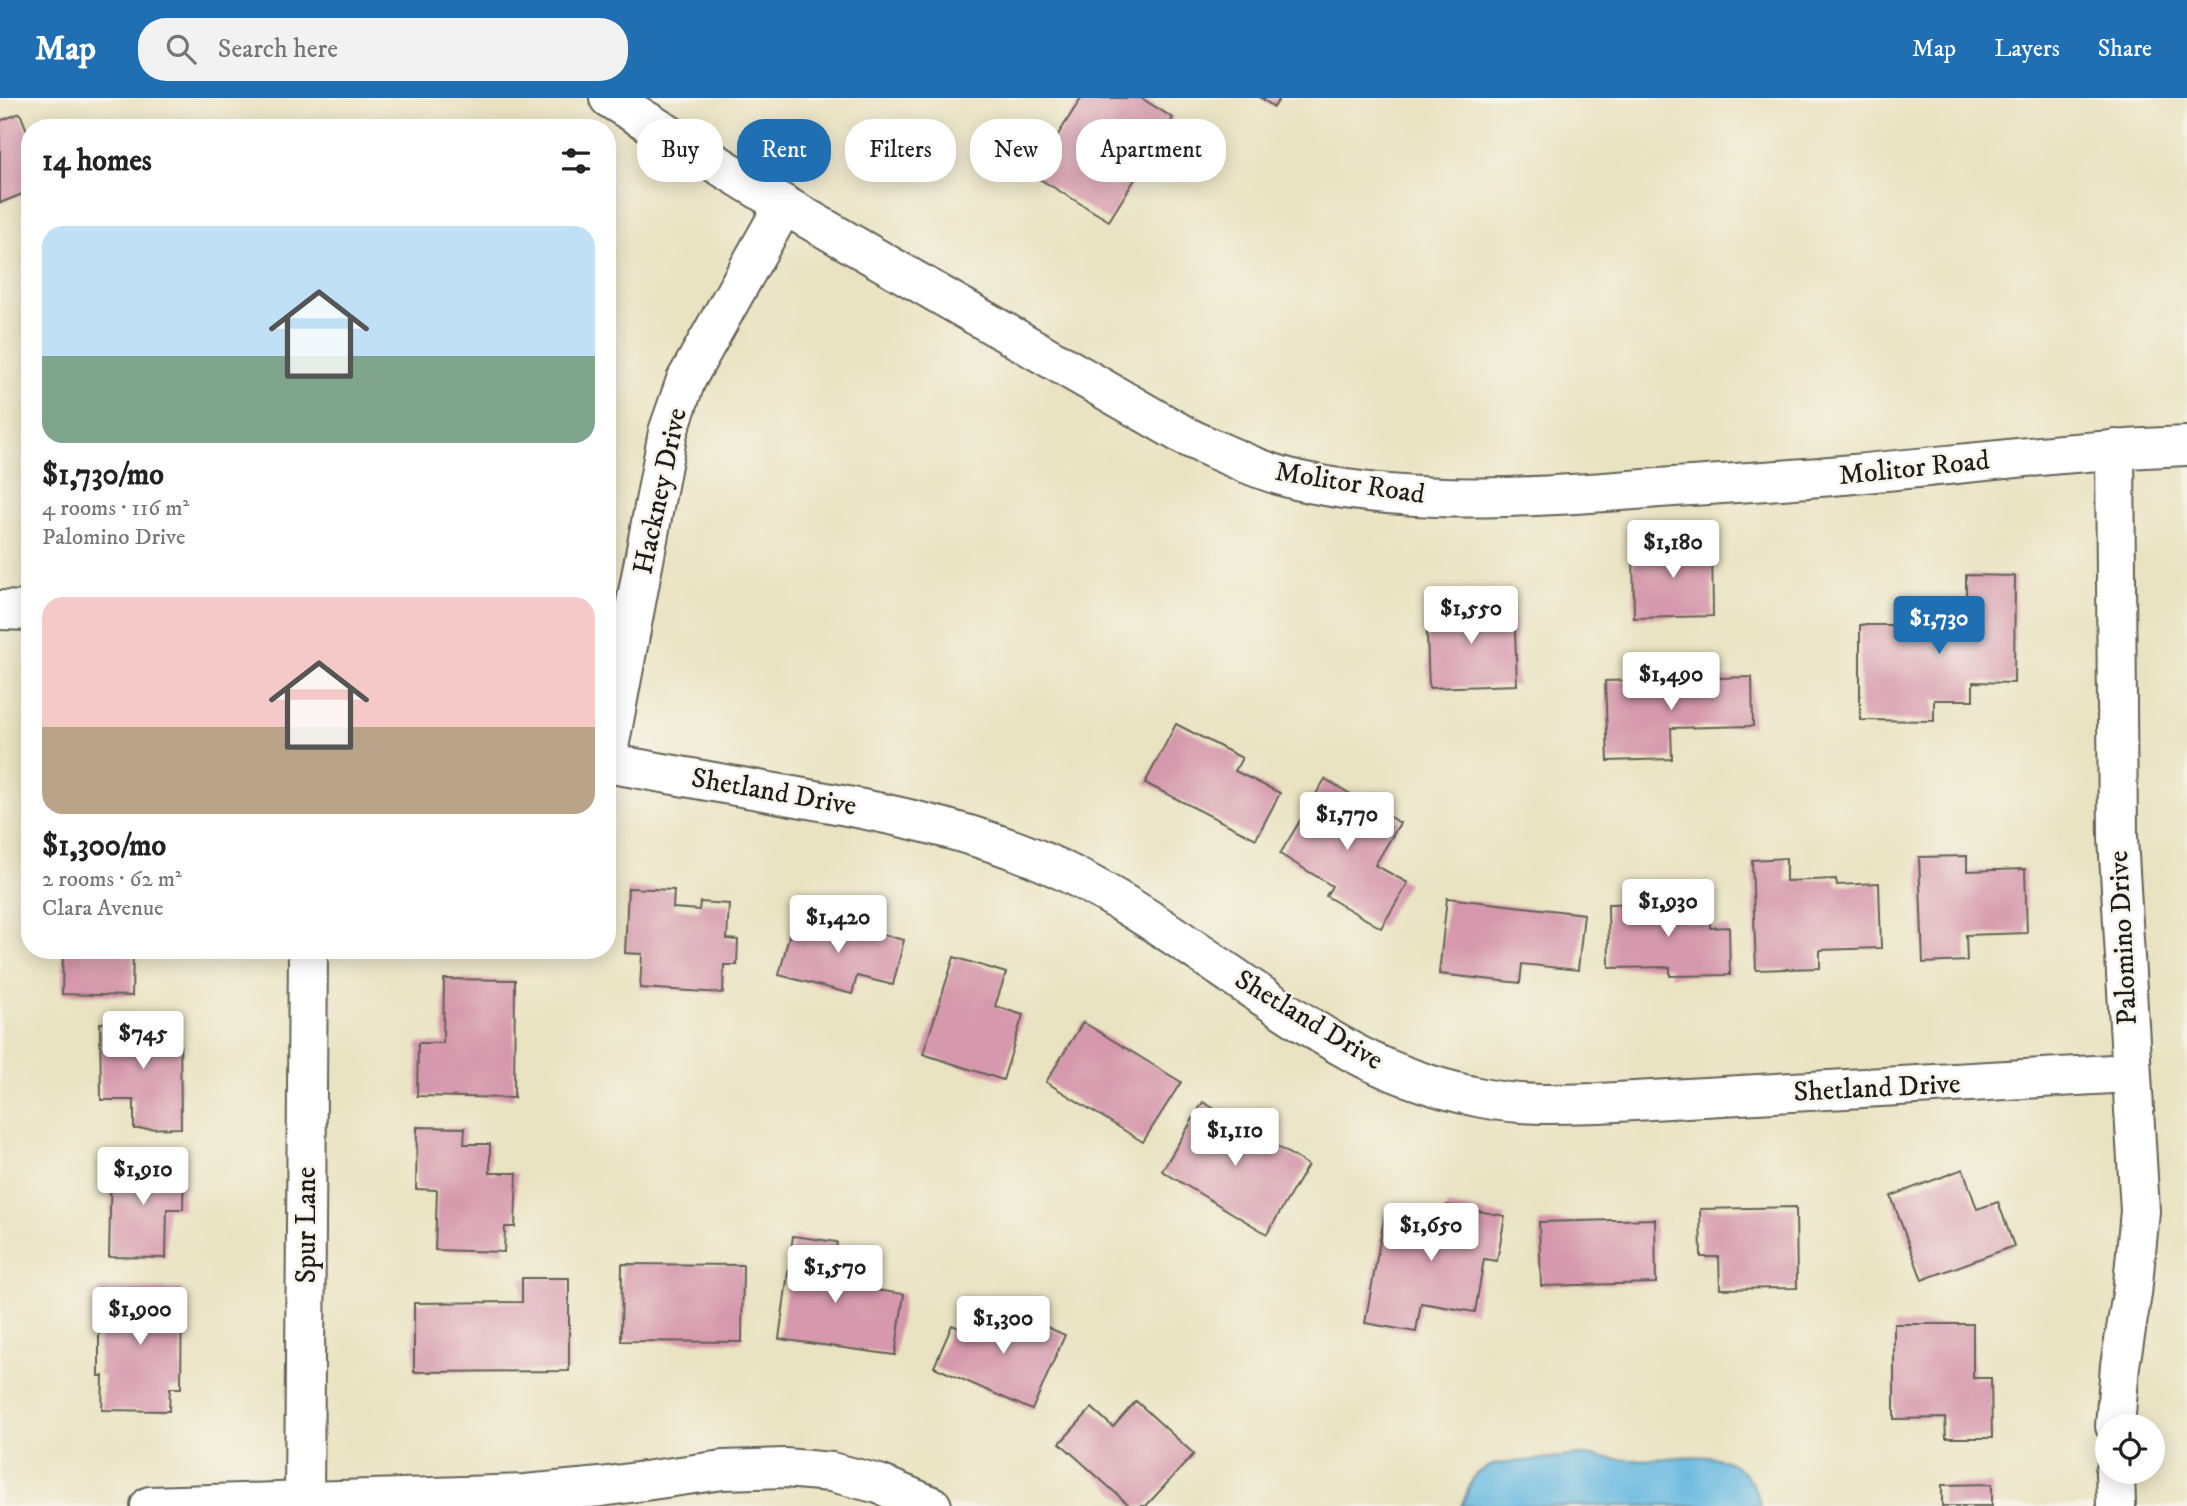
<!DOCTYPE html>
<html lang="en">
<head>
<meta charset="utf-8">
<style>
  body { margin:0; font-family:"IM FELL DW Pica",serif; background:#f2f2f2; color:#222; height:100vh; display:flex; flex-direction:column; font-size:26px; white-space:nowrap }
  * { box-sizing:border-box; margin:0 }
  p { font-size:23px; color:#767676 }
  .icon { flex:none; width:38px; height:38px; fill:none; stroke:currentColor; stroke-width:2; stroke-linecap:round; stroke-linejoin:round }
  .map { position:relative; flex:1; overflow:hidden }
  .details { position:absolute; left:21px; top:21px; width:595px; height:840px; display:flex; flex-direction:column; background:#fff; border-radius:28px; box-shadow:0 4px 18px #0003 }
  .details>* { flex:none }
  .banner { position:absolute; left:637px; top:21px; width:665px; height:63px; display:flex; gap:14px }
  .tools { position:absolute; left:2095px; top:1316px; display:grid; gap:14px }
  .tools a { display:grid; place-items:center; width:70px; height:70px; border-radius:50%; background:#fff; box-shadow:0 4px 18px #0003; font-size:35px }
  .price { position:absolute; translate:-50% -60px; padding:0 16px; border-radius:7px; background:#fff; color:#222; font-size:23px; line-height:46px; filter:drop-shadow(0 2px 4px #0008) }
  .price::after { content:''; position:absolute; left:50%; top:42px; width:21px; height:16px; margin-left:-10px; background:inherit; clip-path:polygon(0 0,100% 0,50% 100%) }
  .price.active { background:#1f6fb2; color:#fff }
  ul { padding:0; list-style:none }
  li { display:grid; align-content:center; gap:14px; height:371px; padding:0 21px }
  li span { display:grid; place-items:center; height:217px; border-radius:21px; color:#555 }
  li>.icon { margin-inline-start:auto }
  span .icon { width:126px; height:126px; fill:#fffc; stroke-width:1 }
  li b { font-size:30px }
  h2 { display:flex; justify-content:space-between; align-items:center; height:84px; padding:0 21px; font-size:30px }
  .pill { padding:0 24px; border-radius:28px; background:#fff; box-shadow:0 4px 18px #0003; font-size:24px; line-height:63px }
  .pill.active { background:#1f6fb2; color:#fff }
  header { display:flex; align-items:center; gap:42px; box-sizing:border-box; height:98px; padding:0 35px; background:#1f6fb2; color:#fff }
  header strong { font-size:33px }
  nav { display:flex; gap:38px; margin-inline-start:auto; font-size:24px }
  .search { width:490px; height:63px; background:#f2f2f2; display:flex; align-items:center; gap:18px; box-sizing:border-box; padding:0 24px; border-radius:28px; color:#767676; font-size:26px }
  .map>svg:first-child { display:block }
</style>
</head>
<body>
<header>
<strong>Map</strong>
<div class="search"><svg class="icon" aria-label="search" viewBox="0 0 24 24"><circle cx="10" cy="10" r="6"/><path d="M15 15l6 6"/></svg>Search here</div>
<nav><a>Map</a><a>Layers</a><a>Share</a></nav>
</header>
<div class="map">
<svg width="2187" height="1408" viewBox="0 0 2187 1408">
  <rect width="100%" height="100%" fill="#f7f3e8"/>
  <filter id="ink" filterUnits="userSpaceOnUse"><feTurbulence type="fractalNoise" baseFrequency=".0143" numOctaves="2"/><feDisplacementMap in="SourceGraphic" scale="14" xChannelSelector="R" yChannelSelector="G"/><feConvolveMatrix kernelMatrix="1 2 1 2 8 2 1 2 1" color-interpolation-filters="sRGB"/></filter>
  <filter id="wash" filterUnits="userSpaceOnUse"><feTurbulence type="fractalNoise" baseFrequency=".00686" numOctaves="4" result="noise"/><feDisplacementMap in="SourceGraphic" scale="28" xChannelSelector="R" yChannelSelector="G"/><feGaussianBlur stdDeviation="1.57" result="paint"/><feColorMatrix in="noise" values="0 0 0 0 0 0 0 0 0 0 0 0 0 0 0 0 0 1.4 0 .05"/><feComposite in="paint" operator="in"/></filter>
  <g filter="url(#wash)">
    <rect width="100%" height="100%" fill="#eae3c2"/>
    <path fill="#65b8e0" stroke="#406a7e" stroke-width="2" d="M1578,1357c20,1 41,5 61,5 51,-2 105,-20 122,46h-300l14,-32 20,-10z"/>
    <g id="blocks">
      <g fill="#d598ac">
        <path d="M1081,0h60l32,20 -64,103 -76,-46z"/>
        <path d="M1261,0h19l-6,9z"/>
        <path d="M20,15l10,25v53l-30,12v-82z"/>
        <path d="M1712,445l1,73 -79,2 -1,-73z"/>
        <path d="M1966,477l49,1 -1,107 -41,-1v18h-39v21l-74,-1v-95h106z"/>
        <path d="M1514,507l3,80 -88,3 -3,-80z"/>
        <path d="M1752,579l1,49 -82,2 1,31 -64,2 -3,-80z"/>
        <path d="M1176,626l66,34 -7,13 45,22 -24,46 -111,-56z"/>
        <path d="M1325,681l75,44 -25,42 33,18 -27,45 -55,-32 6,-10 -52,-32z"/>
        <path d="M1967,758v15l58,-2 2,64 -61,2 1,26 -44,2 -4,-106z"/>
        <path d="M1786,760v23l50,-2 1,6 42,-2 2,65 -61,2v18l-64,2 -4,-110z"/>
        <path d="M628,790l46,2 -1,18 26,2 1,-8 29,2 -2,35 11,1 -1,25h-13l-1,28 -83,-5 2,-34 -17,-1z"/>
        <path d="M1447,800l137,16 -6,56 -56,-6 -2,19 -81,-9z"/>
        <path d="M1710,804v26l19,-1 1,48 -60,1v-9l-61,1 -1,-64z"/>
        <path d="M795,815l109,27 -11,45 -36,-9 -5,18 -73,-19z"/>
        <path d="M63,852h70l-1,46 -70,-2z"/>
        <path d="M954,859l52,16 -11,33 28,9 -20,65 -80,-26z"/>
        <path d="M444,881l71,1 -1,118 -97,-2 1,-53h25z"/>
        <path d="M180,924l1,106 -47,1v-29h-33l-1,-77z"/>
        <path d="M1083,924l98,60 -38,60 -97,-60z"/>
        <path d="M1203,1004l105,63 -41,69 -105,-63z"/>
        <path d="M417,1029l48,1 -1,16h26v29h27l-2,54h-10l-1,25 -69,-2 2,-60 -21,-1z"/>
        <path d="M111,1063l73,2 -1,46h-16l-1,49 -57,-1z"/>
        <path d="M1963,1071l14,40 21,-7 16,44 -92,34 -31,-84z"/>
        <path d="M1447,1107l58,11 -8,45 -13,-2 -9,53 -54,-9 -5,29 -51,-9 21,-115 59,10z"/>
        <path d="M1796,1109l1,81 -77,1 -1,-32h-18l-1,-48z"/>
        <path d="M1655,1121l1,64 -115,3 -2,-64z"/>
        <path d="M793,1138l44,6 -6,42 73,10 -9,61 -116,-16z"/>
        <path d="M622,1166l121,1 -1,77 -121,-1z"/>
        <path d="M522,1180h47v93l-155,1v-69l108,-1z"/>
        <path d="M99,1190l83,1 -1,99h-11l-1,23 -67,-1 1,-34h-4z"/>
        <path d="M993,1205l72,32 -33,75 -98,-43 18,-42 26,11z"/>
        <path d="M1894,1226h79v54h18l1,60h-46l-1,-20 -51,1z"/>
        <path d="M1136,1303l58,53 -48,52h-16l-70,-63 32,-35 21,19z"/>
        <path d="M1992,1386v22h-50v-21z"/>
      </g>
    </g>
  </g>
  <g filter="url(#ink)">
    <use href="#blocks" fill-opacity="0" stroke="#646256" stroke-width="2"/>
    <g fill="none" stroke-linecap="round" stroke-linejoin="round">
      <g stroke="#646256" stroke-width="42">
        <g id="street">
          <path d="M609,0l175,107 403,232c40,18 80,38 123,46 115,23 233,14 349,5 65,-4 130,-8 195,-14 111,-10 222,-24 333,-28"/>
          <path d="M2115,351l3,389 22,373 -8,83 -12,71 -5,61"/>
          <path d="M0,512l30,1"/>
          <path d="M607,660l61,-326 18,-52 98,-175"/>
          <path d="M607,665c62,11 123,22 185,33 81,14 162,30 238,60 113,46 203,127 306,187 44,26 96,45 146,55 39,8 78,6 117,5l531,-30"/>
          <path d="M2115,1374l1,34"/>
          <path d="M304,1403l4,-551"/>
          <path d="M150,1408l375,-12 76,-7 122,-17 62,-2 46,4 48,12 53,22"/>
        </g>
      </g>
      <use href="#street" stroke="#fff" stroke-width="38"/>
    </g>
  </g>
  <g text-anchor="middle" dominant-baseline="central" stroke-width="5" stroke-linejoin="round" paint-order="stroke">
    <g font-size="28" fill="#1c1c1c" stroke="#f7f3e8">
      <text transform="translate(1914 370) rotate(-6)">Molitor Road</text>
      <text transform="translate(1350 385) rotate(9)">Molitor Road</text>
      <text transform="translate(660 393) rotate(-78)">Hackney Drive</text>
      <text transform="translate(774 694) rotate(10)">Shetland Drive</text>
      <text transform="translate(2123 840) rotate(-93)">Palomino Drive</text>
      <text transform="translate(1309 922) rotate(31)">Shetland Drive</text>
      <text transform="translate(1877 990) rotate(-3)">Shetland Drive</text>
      <text transform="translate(306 1127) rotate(-90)">Spur Lane</text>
    </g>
  </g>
</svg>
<div class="tools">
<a><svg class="icon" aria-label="locate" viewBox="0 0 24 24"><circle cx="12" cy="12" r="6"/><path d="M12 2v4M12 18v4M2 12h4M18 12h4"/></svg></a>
</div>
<b class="price" style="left:1673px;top:482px">$1,180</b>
<b class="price" style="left:1471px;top:548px">$1,550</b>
<b class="price active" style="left:1939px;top:558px">$1,730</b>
<b class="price" style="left:1671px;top:614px">$1,490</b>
<b class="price" style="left:1347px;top:754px">$1,770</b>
<b class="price" style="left:1668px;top:841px">$1,930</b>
<b class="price" style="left:838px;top:857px">$1,420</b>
<b class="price" style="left:143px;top:973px">$745</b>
<b class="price" style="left:1235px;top:1070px">$1,110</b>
<b class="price" style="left:143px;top:1109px">$1,910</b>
<b class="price" style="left:1431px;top:1165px">$1,650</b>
<b class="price" style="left:835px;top:1207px">$1,570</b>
<b class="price" style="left:140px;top:1249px">$1,900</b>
<b class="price" style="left:1003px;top:1258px">$1,300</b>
<div class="banner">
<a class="pill">Buy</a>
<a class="pill active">Rent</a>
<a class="pill">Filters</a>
<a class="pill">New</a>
<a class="pill">Apartment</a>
</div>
<section class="details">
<h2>14 homes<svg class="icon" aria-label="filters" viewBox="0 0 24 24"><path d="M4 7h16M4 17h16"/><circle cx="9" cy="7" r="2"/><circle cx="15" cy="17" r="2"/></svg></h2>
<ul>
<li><span style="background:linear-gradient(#bfe0f5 60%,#7fa58c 0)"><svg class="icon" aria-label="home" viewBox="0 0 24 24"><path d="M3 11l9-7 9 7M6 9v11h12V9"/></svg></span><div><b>$1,730/mo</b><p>4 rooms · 116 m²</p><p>Palomino Drive</p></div></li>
<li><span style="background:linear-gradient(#f6c9c9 60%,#b9a48a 0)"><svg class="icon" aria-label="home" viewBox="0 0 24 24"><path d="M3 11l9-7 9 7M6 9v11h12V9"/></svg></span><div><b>$1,300/mo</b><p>2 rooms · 62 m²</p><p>Clara Avenue</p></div></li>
</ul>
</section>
</div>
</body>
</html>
